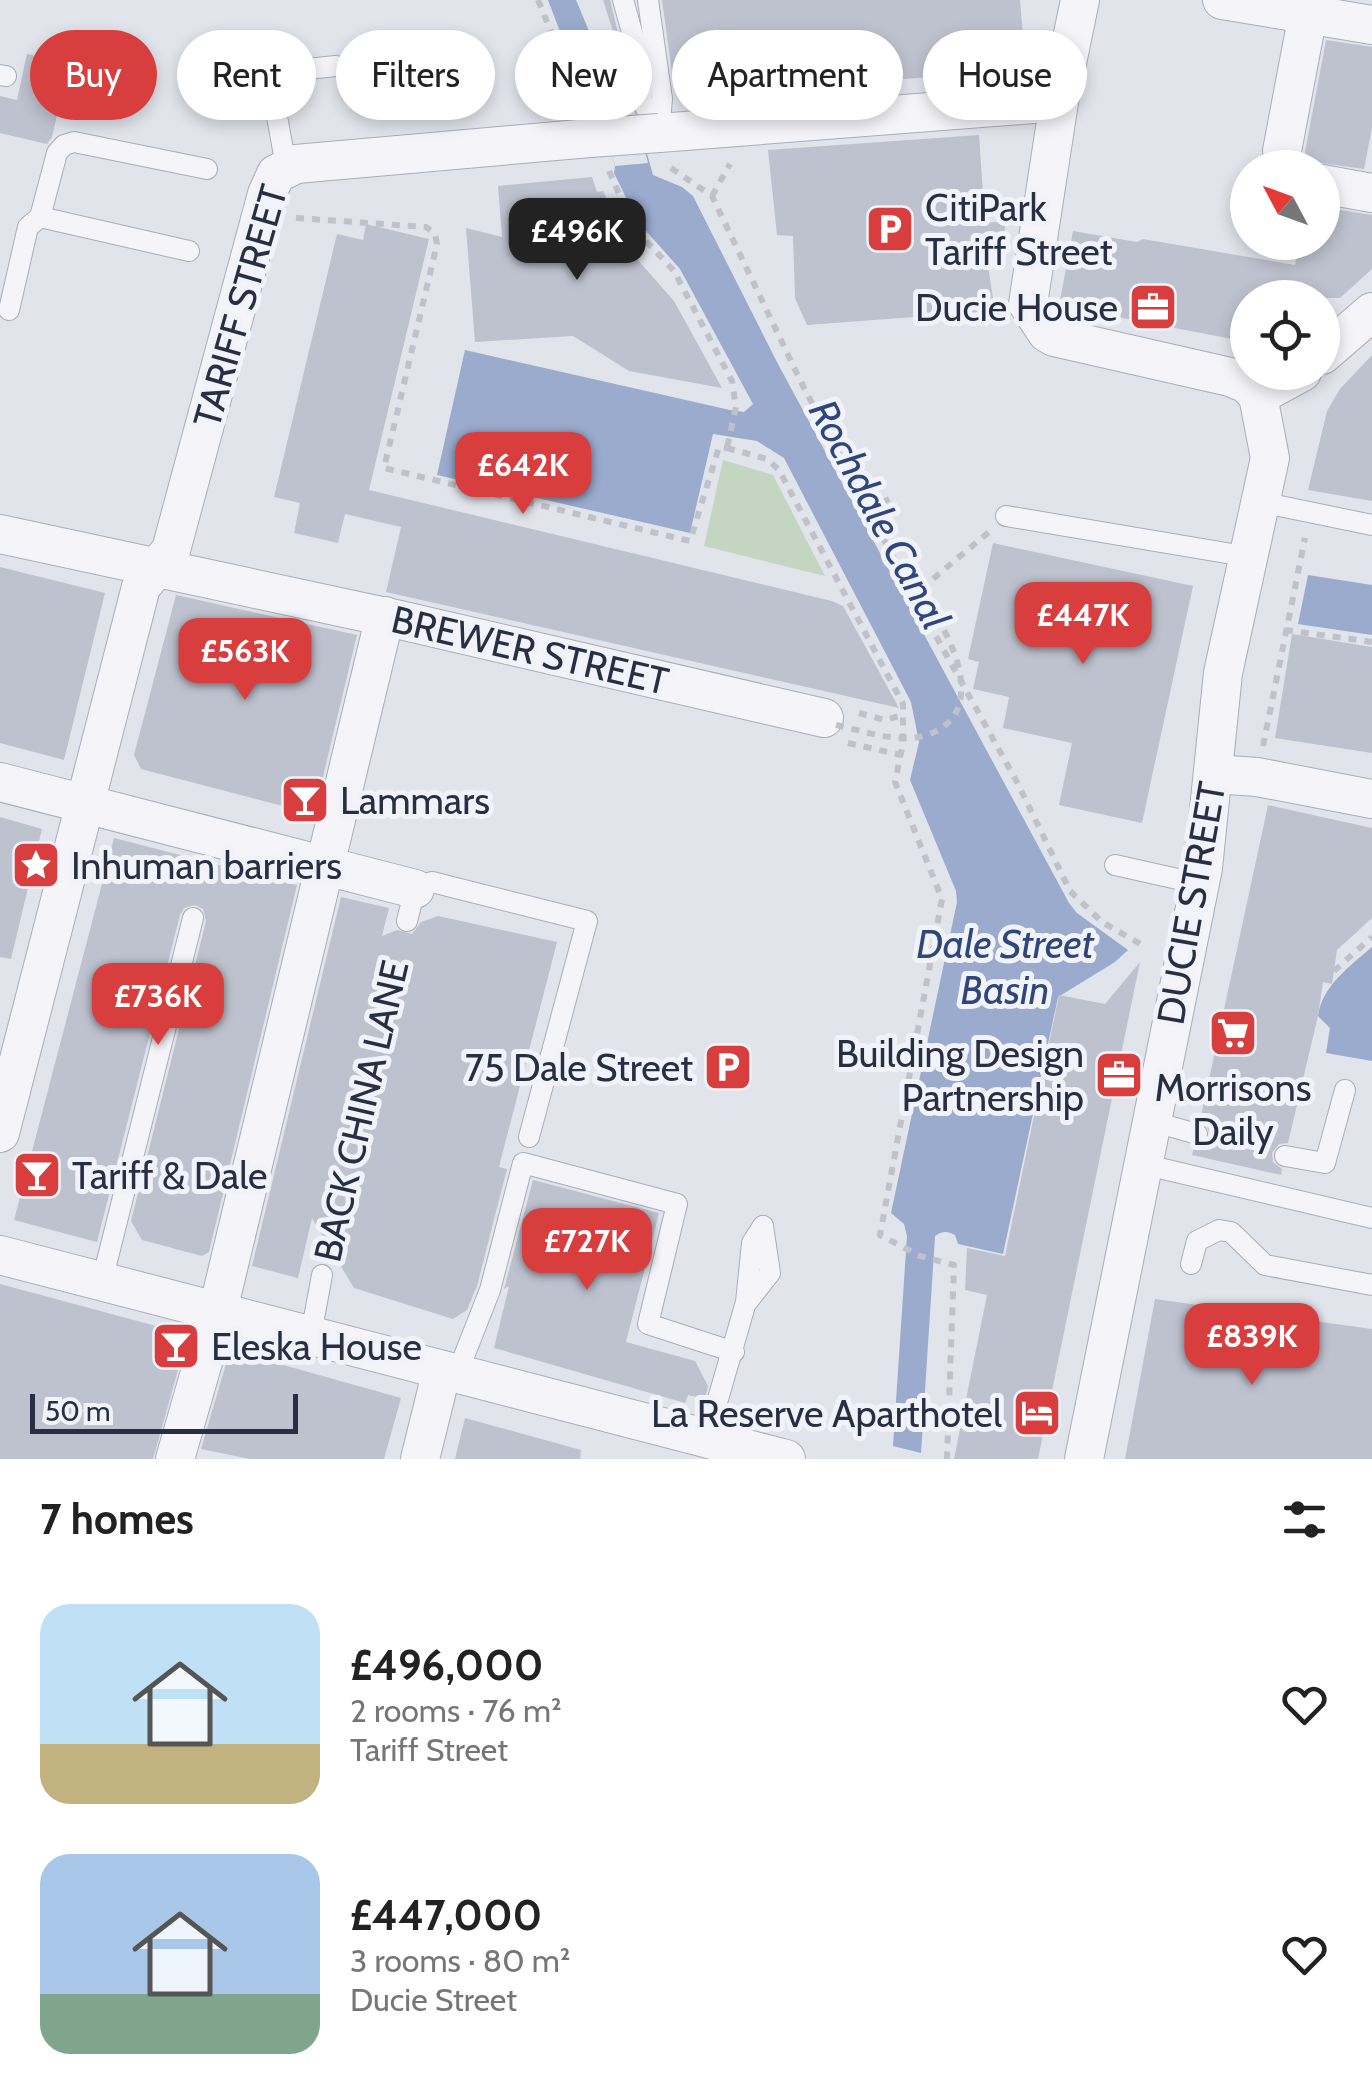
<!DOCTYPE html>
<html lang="en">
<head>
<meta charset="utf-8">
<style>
  body { margin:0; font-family:Cabin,sans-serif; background:#f6f6f6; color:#222; height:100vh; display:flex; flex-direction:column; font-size:38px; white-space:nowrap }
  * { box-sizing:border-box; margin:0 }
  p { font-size:32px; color:#767676 }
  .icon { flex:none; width:55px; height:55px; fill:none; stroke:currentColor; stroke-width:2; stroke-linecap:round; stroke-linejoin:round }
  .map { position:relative; height:1459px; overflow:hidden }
  .sheet { display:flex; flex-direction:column; background:#fff; flex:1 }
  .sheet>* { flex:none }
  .guide { position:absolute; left:30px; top:30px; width:1312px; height:90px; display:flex; gap:20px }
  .needle { width:65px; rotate:311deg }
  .tools { position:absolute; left:1230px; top:150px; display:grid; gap:20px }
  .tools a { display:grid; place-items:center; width:110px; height:110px; border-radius:50%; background:#fff; box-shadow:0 5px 15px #0003; font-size:50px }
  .scale { position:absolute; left:30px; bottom:25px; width:268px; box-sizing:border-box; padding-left:10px; border:5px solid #282e44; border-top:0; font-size:28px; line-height:35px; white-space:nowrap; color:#282e44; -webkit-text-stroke:8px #f1f3f8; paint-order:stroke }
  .price { position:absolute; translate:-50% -85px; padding:0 22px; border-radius:20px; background:#d93e3e; color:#fff; font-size:32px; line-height:65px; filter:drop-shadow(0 2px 5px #0008) }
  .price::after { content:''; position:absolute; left:50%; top:60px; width:30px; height:22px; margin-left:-15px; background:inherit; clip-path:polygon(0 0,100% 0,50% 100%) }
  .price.current { background:#222; color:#fff }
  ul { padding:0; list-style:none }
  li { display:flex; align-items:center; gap:30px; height:250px; padding:0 40px }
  li span { display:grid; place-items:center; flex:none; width:280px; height:200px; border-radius:30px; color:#555 }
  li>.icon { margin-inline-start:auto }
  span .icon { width:120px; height:120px; fill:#fffc; stroke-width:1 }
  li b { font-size:42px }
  h2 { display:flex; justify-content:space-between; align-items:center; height:120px; padding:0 40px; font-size:42px }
  .pill { padding:0 35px; border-radius:45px; background:#fff; box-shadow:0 5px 15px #0003; font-size:35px; line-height:90px }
  .pill.current { background:#d93e3e; color:#fff }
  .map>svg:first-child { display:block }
</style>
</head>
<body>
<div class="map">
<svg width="1372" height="1459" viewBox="0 0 1372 1459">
  <rect width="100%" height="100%" fill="#e1e4eb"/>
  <path fill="#c4d6c2" d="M723,460l50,15 52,101 -121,-30z"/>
  <g fill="#9aabce">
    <path d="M548,0h28l24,57 8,31 24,12 21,75 29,12 11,9 85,168 291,539 8,10 51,37 -13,12 -57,35 -55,257 -45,-10 -3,-9c-8,-4 -13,-4 -20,1l-14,217 -28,-7 14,-210 -3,-12 -13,-11 66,-311 -1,-11 -46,-111 9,-38 -8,-40 -127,-244 -27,-17 -44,-7 -23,99 -253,-58 28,-125 265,60 14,2 9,-8 -73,-135 -42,-47 -24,-49 1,-7 -18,-62 -11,-4z"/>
    <path d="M1308,575l64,10v50l-74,-11z"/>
    <path d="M1372,947v114l-46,-8 4,-25 -12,-12c4,-30 32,-50 54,-69z"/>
  </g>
  <path fill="#e1e4eb" d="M632,100l16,63 -33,3 -18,-63z"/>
  <g fill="#bec2ce">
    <path d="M603,0h7l12,49 6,53 -11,-58z"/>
    <path d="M662,0h358l6,69 -255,21 -1,-14 -29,2v-8l-69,3z"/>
    <path d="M1326,40l46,7v81l-8,41 -58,-8 -1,-9z"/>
    <path d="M27,54l42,9 -17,74 -5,7 -47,-11v-37l17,4z"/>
    <path d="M979,135l6,88 20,-2 -1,42 -16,3 7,45 -188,14 -12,-27 -2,-62 -16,-1 -9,-85z"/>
    <path d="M592,177l5,15 6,-1 34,68 37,42 48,87 -93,-17 -56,-35 -98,6 -9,-114 36,9 -4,-51z"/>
    <path d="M1322,207l50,8v54l-32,29h-92v44l-189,-36 14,-75 64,11 6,-3 152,26 5,-23h22z"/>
    <path d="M366,224l63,15 -60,251 463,111 11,5 56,102 -513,-116 15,-65 -56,-13 -7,29 -44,-10 6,-30 -26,-6 63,-263 26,6z"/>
    <path d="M1372,355v146l-64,-11 19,-79 13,-22z"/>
    <path d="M993,543l200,43 -51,237 -83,-18 13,-62 -69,-15 6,-31 -36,-8 6,-27 -11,-3z"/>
    <path d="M0,567l105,26 -41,167 -64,-17z"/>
    <path d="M176,595l181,40 -43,179 -173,-45 -7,-14z"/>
    <path d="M1292,634l80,13v106l-97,-15z"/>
    <path d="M1268,805l104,23v90l-35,32 -5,34 -9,-2 -5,34 -30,127 -9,1 -7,9 1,9 9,7 -1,6 -89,-20 2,-8 12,-3 4,-7 -3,-12 -7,-4z"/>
    <path d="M0,817l42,12 -31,130 -11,-2z"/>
    <path d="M114,838l183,47 -88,367 -7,4 -60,-16 -11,-19 75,-300 -3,-12 -8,-4 -11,3 -4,7 -83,327 -83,-22z"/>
    <path d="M341,897l48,11 -7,28 15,-6 15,4 9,-12 17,-6 119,26 -58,225 8,2 -30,117 -10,24 -14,9 -99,-31 -42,-70 -14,60 -46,-12z"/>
    <path d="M1140,962l-102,497h-84l33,-164 -22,-5 2,-42 38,8 54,-261 46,9z"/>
    <path d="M533,1180l126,33 -33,129 69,19 13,25 -3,13 -17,-4 -3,8 -191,-55 15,-62 -5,3z"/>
    <path d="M0,1284l182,49 5,5 -34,121h-153z"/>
    <path d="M1155,1299l217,30v130h-247z"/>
    <path d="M230,1350l171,48 -17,61h-134l-49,-10z"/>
    <path d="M465,1418l116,32 -1,9h-125z"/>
  </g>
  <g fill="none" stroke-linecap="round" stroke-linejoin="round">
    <g stroke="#aaadb9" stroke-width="22">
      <g id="lane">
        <path d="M623,0l13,46 6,55 17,32"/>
        <path d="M648,0l14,99 -3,33"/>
        <path d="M0,75l6,1"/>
        <path d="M286,166l-17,-93 67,-7"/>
        <path d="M40,217l17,-64 7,-8 10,-3 133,27"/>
        <path d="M9,310l19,-83 12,-10 149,34"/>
        <path d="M1260,502l112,23"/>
        <path d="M1006,516l244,41"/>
        <path d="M1115,865l85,19"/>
        <path d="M407,921l8,-32 17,-7 155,39 -58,216"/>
        <path d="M1151,1121l46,13"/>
        <path d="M1285,1156l40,7 20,-73"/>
        <path d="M1142,1164l230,54"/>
        <path d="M1191,1264l6,-23 22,-11 12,2 34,33 107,20"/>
        <path d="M102,1281l91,-363"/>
        <path d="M748,1301l22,-28 -7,-47"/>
        <path d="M311,1334l11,-59"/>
        <path d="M457,1374l33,-84 33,-127 154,41 -29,120 86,28"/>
        <path d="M718,1399l28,-97 6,-59 11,-17"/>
      </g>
    </g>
    <g stroke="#aaadb9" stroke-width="40">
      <g id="street">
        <path d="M1080,0l-21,102 -31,202 19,29 7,4 176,40 17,7 11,12"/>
        <path d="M1222,0l150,25"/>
        <path d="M659,133l400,-31"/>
        <path d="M1284,168l-2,-17 26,-137"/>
        <path d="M1322,184l50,9"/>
        <path d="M1322,355l50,-43"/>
        <path d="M1258,396l44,-24"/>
        <path d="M0,534l400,86 424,98"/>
        <path d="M1214,774l43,3 115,22"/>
        <path d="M0,782l415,107"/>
        <path d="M0,1133l141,-546 30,-37 96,-356 9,-20 20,-10 294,-26"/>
        <path d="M0,1255l786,204"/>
        <path d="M175,1459l43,-149 167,-694"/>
        <path d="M420,1459l22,-89"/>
        <path d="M1084,1459l119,-591 20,-195 47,-215 -12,-62"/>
      </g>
    </g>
    <g stroke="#c0c1ca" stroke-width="6" stroke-dasharray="8 8" stroke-linecap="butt">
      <path d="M538,0l43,104"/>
      <path d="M732,0l3,46 25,-1 3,48"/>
      <path d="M671,168l41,28 90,188 110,209 105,189 53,109 32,31 42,24"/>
      <path d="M609,171l25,57 40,43 58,110 4,26 -9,41"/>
      <path d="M712,196l18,-32"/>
      <path d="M296,218l130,9 9,7 2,10 -53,224 306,73 29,-94 8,1"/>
      <path d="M727,448l40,11 12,11 124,234v39l-8,39 47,117 -62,336 40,21 34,9 -7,194"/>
      <path d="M868,510l27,-14"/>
      <path d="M921,589l68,-57"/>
      <path d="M1285,630l87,12"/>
      <path d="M0,634l29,7"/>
      <path d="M859,713l26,7 18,-5"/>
      <path d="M848,743l53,12"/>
      <path d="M1263,746l42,-208"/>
      <path d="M1334,971l38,-34"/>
      <path d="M328,1251l72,-304"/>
    </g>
    <use href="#lane" stroke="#f5f5f9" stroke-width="20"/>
    <use href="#street" stroke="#f5f5f9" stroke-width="38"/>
    <g stroke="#aaadb9" stroke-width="40" stroke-linecap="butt">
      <path id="street-bridge" d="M590,138l69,-5"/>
    </g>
    <path stroke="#c0c1ca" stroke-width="6" stroke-dasharray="8 8" stroke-linecap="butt" d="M836,725c28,6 63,19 91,10 54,-18 33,-78 13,-112 -10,-18 -15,-32 -33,-41"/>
    <use href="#street-bridge" stroke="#f5f5f9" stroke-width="38"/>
  </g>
  <defs>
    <g id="parking-square" transform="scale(2.5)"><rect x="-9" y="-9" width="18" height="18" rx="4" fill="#d93e3e" stroke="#f1f3f8"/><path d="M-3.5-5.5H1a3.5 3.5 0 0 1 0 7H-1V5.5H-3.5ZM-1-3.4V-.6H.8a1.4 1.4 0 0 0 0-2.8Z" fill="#fff"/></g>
    <g id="office-square" transform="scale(2.5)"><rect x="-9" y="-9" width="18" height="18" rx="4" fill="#d93e3e" stroke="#f1f3f8"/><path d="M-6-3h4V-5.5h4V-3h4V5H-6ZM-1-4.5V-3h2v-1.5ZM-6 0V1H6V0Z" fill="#fff"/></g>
    <g id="bar-square" transform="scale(2.5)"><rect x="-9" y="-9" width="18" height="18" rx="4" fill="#d93e3e" stroke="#f1f3f8"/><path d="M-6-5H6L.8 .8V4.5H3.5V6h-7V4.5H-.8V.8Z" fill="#fff"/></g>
    <g id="sight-square" transform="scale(2.5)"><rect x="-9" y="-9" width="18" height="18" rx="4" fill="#d93e3e" stroke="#f1f3f8"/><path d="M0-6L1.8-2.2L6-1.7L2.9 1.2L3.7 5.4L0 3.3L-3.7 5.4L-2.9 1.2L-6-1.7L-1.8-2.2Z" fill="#fff"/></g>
    <g id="supermarket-square" transform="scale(2.5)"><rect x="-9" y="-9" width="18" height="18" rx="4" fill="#d93e3e" stroke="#f1f3f8"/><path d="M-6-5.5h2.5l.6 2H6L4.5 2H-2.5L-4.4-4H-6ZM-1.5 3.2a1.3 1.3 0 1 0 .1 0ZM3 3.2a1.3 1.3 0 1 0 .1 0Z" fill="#fff"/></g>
    <g id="hotel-square" transform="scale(2.5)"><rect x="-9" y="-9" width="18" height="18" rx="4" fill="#d93e3e" stroke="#f1f3f8"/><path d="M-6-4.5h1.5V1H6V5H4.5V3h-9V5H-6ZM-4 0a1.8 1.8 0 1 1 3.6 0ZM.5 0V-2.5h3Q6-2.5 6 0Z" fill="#fff"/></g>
  </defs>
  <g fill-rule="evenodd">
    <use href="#parking-square" x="890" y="229"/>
    <use href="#office-square" x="1153" y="307"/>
    <use href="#bar-square" x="305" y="800"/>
    <use href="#sight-square" x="36" y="865"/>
    <use href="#supermarket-square" x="1233" y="1033"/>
    <use href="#parking-square" x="728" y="1067"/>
    <use href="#office-square" x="1119" y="1075"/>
    <use href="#bar-square" x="37" y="1175"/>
    <use href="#bar-square" x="176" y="1346"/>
    <use href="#hotel-square" x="1037" y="1413"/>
  </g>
  <g text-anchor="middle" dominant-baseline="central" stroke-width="10" stroke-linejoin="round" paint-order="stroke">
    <g font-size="38" fill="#282e44" stroke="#f1f3f8" text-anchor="start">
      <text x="925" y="207">CitiPark<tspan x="925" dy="44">Tariff Street</tspan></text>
      <text x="1118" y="307" text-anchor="end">Ducie House</text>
      <text x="340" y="800">Lammars</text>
      <text x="71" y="865">Inhuman barriers</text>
      <text x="1084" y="1053" text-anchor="end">Building Design<tspan x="1084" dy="44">Partnership</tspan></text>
      <text x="693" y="1067" text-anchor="end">75 Dale Street</text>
      <text x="1233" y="1087" text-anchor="middle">Morrisons<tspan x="1233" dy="44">Daily</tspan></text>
      <text x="72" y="1175">Tariff &amp; Dale</text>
      <text x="211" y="1346">Eleska House</text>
      <text x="1002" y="1413" text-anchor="end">La Reserve Aparthotel</text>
    </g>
    <g font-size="38" fill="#282e44" stroke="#f1f3f8">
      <text transform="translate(240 306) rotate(-74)">TARIFF STREET</text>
      <text transform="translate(530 650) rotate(13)">BREWER STREET</text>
      <text transform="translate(1191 903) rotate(-80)">DUCIE STREET</text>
      <text transform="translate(361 1111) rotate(-77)">BACK CHINA LANE</text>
    </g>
    <g font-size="40" font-style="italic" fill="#2f467c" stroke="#f1f3f8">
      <text transform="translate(880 514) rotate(62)">Rochdale Canal</text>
      <text x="1005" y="943">Dale Street<tspan x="1005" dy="46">Basin</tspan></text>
    </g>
  </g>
</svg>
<div class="tools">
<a><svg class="needle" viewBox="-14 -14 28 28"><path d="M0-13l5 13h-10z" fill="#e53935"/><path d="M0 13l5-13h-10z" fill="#767676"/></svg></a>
<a><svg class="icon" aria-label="locate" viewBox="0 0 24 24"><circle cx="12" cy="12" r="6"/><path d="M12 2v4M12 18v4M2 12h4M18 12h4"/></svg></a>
</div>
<div class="scale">50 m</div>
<b class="price current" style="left:577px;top:283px">£496K</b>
<b class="price" style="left:523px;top:517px">£642K</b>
<b class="price" style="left:1083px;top:667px">£447K</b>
<b class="price" style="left:245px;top:703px">£563K</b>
<b class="price" style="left:158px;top:1048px">£736K</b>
<b class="price" style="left:587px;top:1293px">£727K</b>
<b class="price" style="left:1252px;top:1388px">£839K</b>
<div class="guide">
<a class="pill current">Buy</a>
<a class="pill">Rent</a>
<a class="pill">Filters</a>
<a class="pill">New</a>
<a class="pill">Apartment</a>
<a class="pill">House</a>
</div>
</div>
<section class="sheet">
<h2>7 homes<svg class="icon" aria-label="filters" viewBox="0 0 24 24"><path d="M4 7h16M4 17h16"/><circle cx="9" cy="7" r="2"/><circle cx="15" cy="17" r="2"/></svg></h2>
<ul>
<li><span style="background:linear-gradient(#bfe0f5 70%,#c2b280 0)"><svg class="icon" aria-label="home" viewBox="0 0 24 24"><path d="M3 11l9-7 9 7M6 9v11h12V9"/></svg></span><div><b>£496,000</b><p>2 rooms · 76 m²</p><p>Tariff Street</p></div><svg class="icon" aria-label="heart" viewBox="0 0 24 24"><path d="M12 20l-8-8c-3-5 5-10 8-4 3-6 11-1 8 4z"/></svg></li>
<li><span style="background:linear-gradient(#a9c7e8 70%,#7fa58c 0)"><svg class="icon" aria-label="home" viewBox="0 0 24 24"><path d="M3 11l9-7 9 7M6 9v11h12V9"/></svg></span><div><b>£447,000</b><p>3 rooms · 80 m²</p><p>Ducie Street</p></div><svg class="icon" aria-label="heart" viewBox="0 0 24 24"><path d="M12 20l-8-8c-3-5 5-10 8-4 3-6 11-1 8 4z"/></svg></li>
</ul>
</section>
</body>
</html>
